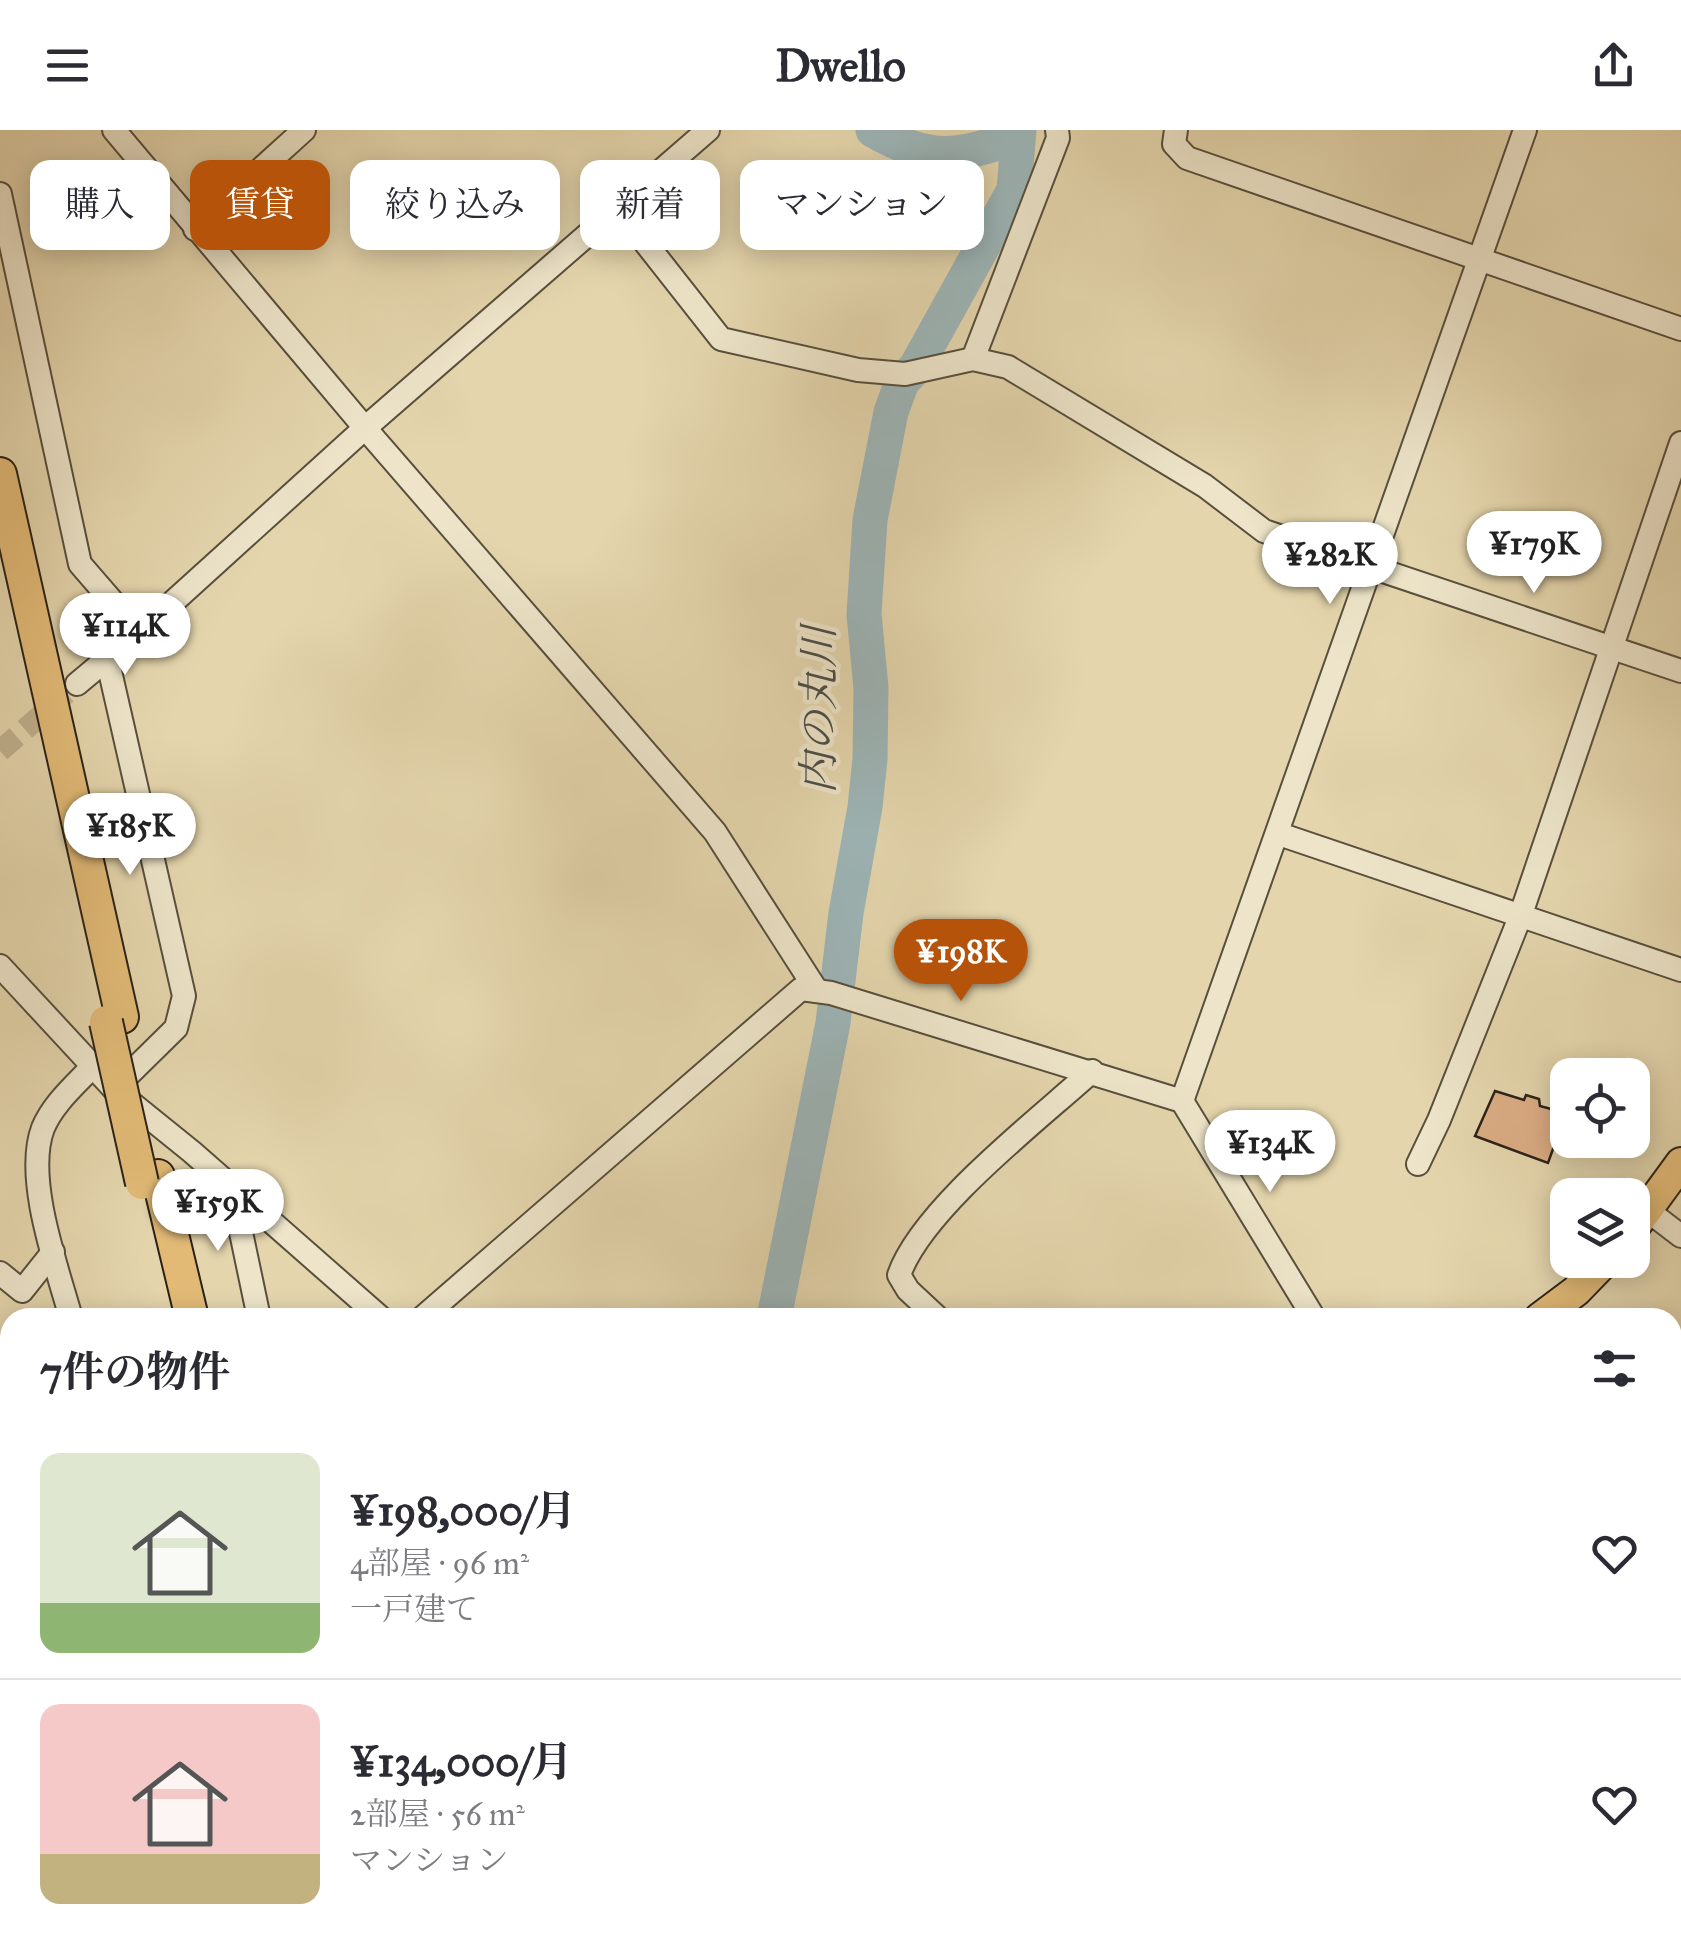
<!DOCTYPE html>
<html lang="ja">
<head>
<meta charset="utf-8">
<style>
  body { margin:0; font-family:"IM FELL Great Primer","Noto Serif JP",serif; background:#f2f2f3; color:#2b2b33; height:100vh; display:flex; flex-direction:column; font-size:38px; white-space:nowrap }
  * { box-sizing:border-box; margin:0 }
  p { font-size:32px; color:#7c7c81 }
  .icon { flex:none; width:55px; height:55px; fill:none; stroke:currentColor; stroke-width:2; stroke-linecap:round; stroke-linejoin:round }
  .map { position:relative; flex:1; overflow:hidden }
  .details { position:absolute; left:0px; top:1178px; width:1682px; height:642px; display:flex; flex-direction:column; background:#fff; border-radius:30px 30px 0 0; box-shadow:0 5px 25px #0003 }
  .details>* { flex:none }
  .guide { position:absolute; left:30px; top:30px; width:1000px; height:90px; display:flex; gap:20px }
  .controls { position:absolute; left:1550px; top:928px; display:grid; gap:20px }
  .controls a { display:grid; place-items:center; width:100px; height:100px; border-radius:20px; background:#fff; box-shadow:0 5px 25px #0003; font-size:50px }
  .price { position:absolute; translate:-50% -85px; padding:0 22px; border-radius:35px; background:#fff; color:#222; font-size:32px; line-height:65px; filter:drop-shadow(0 2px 5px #0008) }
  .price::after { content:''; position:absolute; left:50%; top:60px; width:30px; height:22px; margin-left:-15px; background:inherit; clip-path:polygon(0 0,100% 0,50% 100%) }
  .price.selected { background:#b45309; color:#fff }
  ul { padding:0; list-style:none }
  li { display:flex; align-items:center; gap:30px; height:250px; padding:0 40px }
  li+li { border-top:2px solid #e1e1e2 }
  li span { display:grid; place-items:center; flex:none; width:280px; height:200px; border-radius:20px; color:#555 }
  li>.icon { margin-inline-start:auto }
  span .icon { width:120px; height:120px; fill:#fffc; stroke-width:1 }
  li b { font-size:42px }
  h2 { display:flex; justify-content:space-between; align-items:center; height:120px; padding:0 40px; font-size:42px }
  .chip { padding:0 35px; border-radius:20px; background:#fff; box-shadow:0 5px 25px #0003; font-size:35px; line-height:90px }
  .chip.selected { background:#b45309; color:#fff }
  header { display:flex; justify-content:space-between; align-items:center; height:130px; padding:0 40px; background:#fff; font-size:45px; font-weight:700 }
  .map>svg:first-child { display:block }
</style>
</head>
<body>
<header><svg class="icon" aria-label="menu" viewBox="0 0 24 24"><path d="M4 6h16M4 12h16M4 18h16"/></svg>Dwello<svg class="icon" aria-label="share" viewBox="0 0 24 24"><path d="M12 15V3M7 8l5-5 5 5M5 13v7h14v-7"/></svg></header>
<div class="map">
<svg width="1681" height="1819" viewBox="0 0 1681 1819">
  <rect width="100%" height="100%" fill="#e4d5ac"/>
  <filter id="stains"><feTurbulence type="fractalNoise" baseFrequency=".002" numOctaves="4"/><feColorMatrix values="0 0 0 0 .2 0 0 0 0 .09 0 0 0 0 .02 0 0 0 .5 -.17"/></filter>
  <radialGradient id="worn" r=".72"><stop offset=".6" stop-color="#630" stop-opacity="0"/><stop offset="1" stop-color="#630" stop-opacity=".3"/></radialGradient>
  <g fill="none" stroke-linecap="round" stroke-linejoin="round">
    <g stroke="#9db5b7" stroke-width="35">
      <path d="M873,0c57,33 84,27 144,7"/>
      <path d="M774,1188l59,-295 13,-110 19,-106 5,-48 1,-71 -7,-74 6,-94 21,-108 11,-30 14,-15 98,-177 5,-60"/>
      <path d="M569,1819l1,-9"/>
    </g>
  </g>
  <path fill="#dcad85" stroke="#2a2218" stroke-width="2.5" d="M1495,961l29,9 2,-5 13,4 1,7 26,7 -18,50 -73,-27z"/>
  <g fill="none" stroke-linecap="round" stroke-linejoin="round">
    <path stroke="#bfb18e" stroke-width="22" stroke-dasharray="22 11" stroke-linecap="butt" d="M0,621l77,-67"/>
    <g stroke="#584f3d" stroke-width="26">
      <g id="minor">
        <path d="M114,0l251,298 350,404 102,159"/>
        <path d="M1176,0l-2,14 13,14 494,171"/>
        <path d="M0,64l80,370 58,67"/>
        <path d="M618,78l103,131 137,31 47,4 68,-15 35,8 197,119 59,45 417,140"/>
        <path d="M195,99l109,-99"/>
        <path d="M973,229l85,-221 -1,-8"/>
        <path d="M107,528l77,338 -8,32 -62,61"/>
        <path d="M77,554l75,-63 213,-193 343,-298"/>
        <path d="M1279,704l402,136"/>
        <path d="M0,836l114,123 78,63 189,166"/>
        <path d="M1182,971l343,-971"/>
        <path d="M1418,1034l21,-44 81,-203 161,-474"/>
        <path d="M248,1075l-10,13 21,100"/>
        <path d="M1647,1080l34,26"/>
        <path d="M0,1143l22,18 31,-39"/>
        <path d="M71,1188c-14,-51 -47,-140 -28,-190 10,-24 31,-42 48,-60"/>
        <path d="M422,1188l379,-329 30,4 351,108 132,217"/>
        <path d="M938,1188l-30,-28 -9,-15c23,-66 139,-155 193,-204"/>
        <path d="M1672,1461l9,-8"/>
        <path d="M1672,1670l9,-6"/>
        <path d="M1672,1723l9,14"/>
        <path d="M0,1764l10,-11"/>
        <path d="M145,1810l12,9"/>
        <path d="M212,1810l3,9"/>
        <path d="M409,1810l2,9"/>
        <path d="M1148,1810l11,9"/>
        <path d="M594,1819l1,-9"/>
        <path d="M1436,1819l12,-9"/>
      </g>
    </g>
    <g stroke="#2a2218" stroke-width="34">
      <g id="major">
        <path d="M1632,1100l49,-67"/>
        <path d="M1540,1188l36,-27 30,-31"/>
        <path d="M946,1819l1,-9"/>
      </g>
    </g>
    <g stroke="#2a2218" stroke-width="36">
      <g id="highway">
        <path d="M0,344l122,543"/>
        <path d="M158,1046l34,142"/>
        <path d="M319,1810l2,9"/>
      </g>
    </g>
    <use href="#minor" stroke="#ede4c9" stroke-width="22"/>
    <use href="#major" stroke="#e2ba76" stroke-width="30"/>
    <use href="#highway" stroke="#e2ba76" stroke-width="32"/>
    <g stroke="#2a2218" stroke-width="36" stroke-linecap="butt">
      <path id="highway-bridge" d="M106,892l36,161"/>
    </g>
    <use href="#highway-bridge" stroke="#e2ba76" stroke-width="32"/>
  </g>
  <g text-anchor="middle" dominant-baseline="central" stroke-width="9" stroke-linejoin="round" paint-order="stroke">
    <g font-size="42" font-style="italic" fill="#4c4e48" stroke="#ede4c9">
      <text transform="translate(819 580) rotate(-90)">内の丸川</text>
    </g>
  </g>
  <rect width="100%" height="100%" filter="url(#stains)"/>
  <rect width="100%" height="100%" fill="url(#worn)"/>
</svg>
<div class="controls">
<a><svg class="icon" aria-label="locate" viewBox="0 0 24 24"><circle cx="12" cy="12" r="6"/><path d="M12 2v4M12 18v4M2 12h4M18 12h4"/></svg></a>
<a><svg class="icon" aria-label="layers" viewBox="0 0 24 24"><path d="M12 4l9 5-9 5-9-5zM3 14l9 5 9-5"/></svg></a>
</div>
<b class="price" style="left:1534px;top:466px">¥179K</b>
<b class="price" style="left:1330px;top:477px">¥282K</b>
<b class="price" style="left:125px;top:548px">¥114K</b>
<b class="price" style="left:130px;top:748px">¥185K</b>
<b class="price selected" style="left:961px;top:874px">¥198K</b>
<b class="price" style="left:1270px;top:1065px">¥134K</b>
<b class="price" style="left:218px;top:1124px">¥159K</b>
<div class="guide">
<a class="chip">購入</a>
<a class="chip selected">賃貸</a>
<a class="chip">絞り込み</a>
<a class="chip">新着</a>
<a class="chip">マンション</a>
</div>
<section class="details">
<h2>7件の物件<svg class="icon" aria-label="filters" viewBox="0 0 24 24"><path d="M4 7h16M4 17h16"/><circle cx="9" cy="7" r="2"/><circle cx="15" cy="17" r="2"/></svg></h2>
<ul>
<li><span style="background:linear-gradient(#dfe7d0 75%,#8fb573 0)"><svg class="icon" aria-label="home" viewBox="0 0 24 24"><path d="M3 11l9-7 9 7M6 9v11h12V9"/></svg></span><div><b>¥198,000/月</b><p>4部屋 · 96 m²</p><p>一戸建て</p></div><svg class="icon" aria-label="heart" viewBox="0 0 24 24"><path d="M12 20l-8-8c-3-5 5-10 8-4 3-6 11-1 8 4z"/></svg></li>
<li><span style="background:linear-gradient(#f6c9c9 75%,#c2b280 0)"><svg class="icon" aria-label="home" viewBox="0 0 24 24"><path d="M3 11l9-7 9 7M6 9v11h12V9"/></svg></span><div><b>¥134,000/月</b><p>2部屋 · 56 m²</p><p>マンション</p></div><svg class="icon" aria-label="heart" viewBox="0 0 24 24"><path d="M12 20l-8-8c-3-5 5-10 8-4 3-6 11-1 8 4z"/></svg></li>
</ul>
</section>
</div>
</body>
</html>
